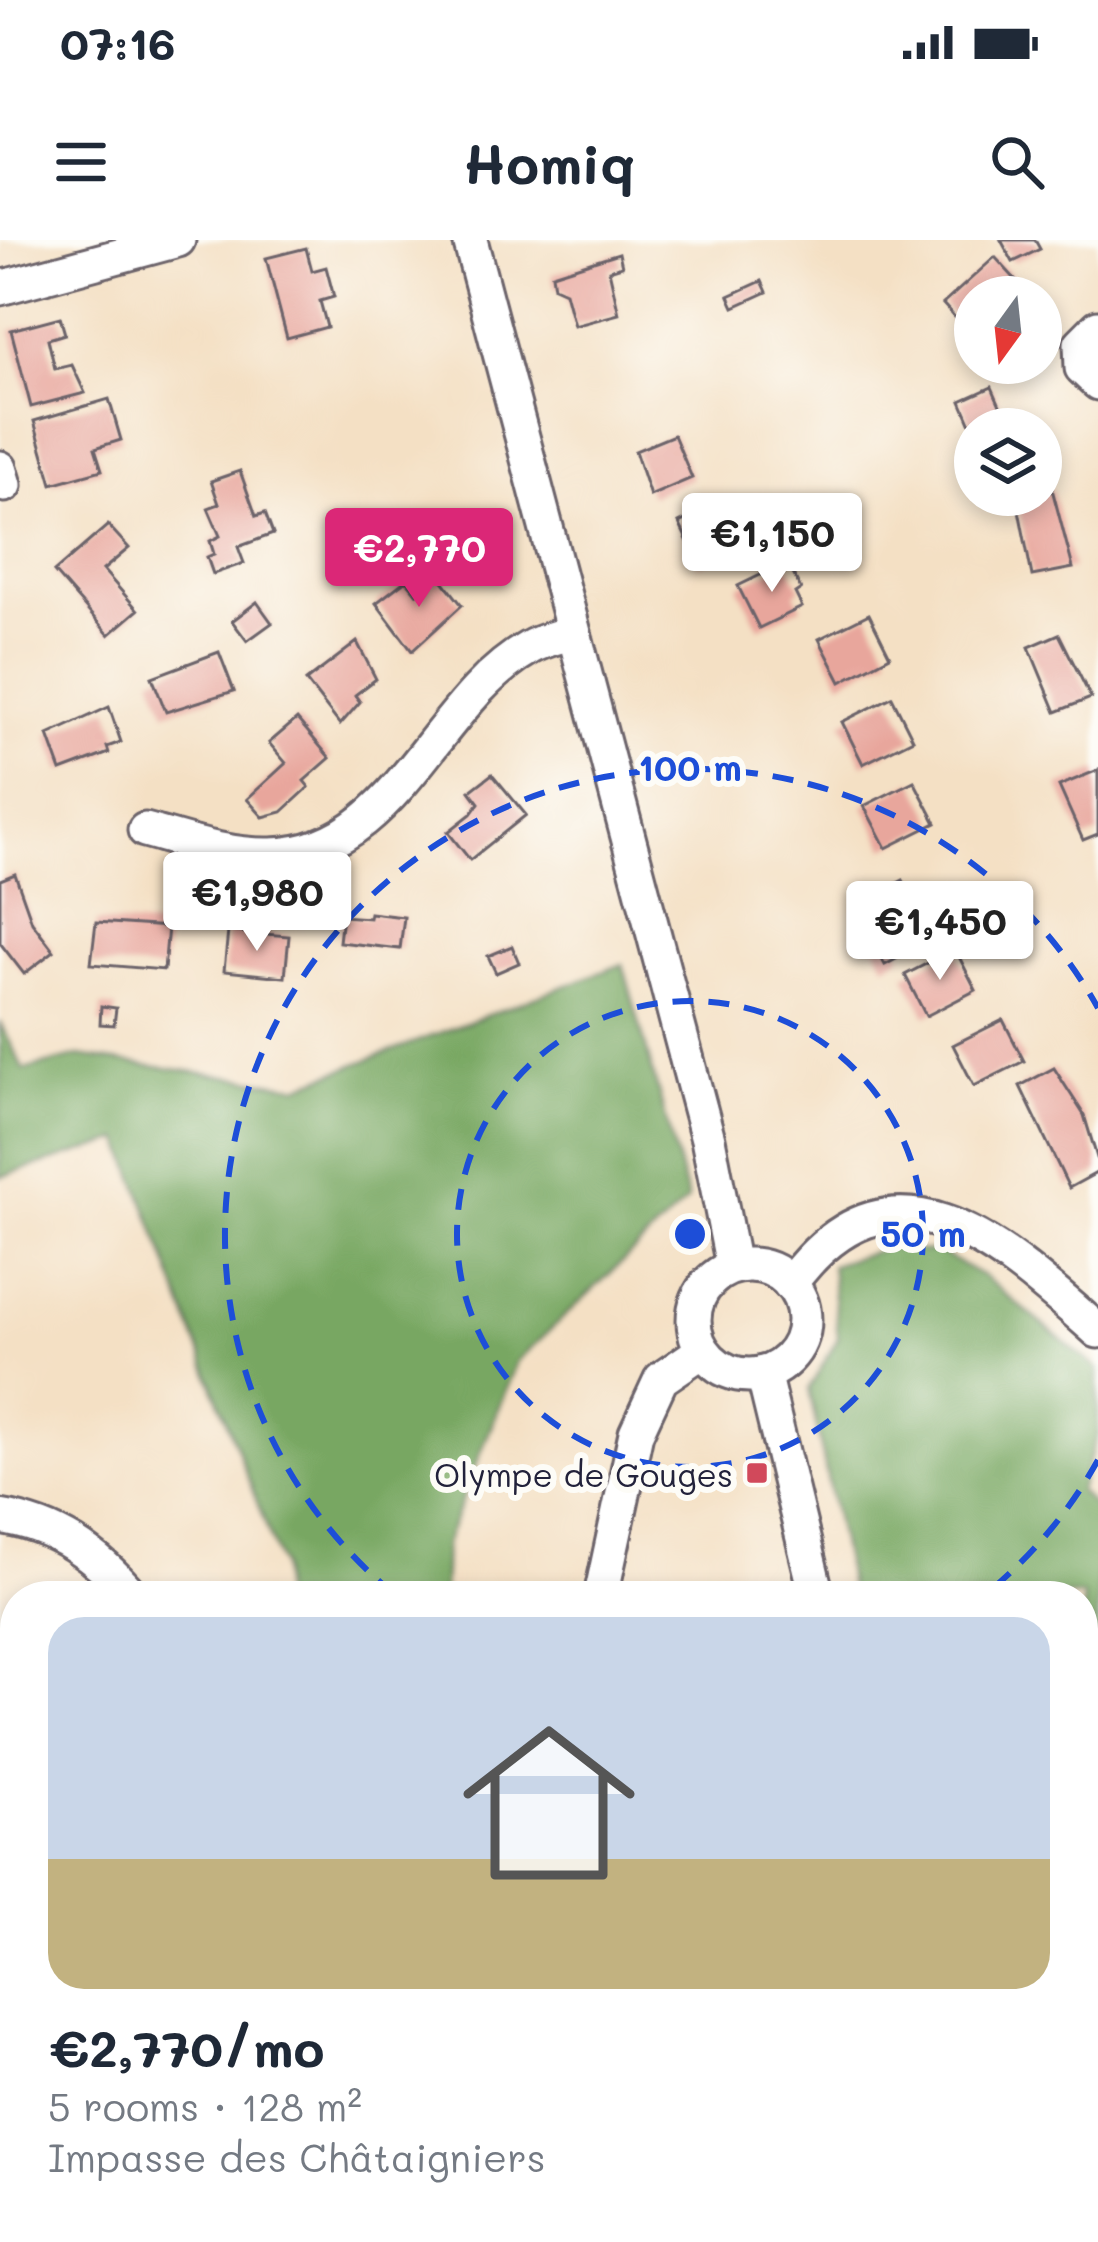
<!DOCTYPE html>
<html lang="en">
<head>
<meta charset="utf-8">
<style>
  body { margin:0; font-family:Mali,sans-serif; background:#f6f6f7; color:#1f2937; height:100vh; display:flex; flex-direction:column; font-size:45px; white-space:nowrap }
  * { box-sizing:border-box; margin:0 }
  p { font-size:39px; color:#747a83 }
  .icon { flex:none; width:66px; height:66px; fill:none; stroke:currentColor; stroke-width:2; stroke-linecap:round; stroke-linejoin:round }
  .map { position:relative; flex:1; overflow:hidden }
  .side { position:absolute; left:0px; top:1341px; width:1098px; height:663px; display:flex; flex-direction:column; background:#fff; border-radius:48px 48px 0 0; box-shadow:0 6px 18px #0003 }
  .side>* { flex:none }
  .needle { width:78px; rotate:195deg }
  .fabs { position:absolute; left:954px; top:36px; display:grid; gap:24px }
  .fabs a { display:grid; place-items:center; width:108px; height:108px; border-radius:50%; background:#fff; box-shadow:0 6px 18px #0003; font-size:60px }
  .price { position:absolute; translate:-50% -102px; padding:0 27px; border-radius:12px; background:#fff; color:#222; font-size:39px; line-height:78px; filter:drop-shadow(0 3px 6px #0008) }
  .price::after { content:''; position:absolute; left:50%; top:72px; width:36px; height:27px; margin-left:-18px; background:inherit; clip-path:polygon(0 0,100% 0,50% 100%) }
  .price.current { background:#db2777; color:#fff }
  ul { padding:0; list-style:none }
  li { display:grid; align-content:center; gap:24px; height:636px; padding:0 48px }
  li+li { border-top:3px solid #e0e1e3 }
  li span { display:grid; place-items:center; height:372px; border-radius:36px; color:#555 }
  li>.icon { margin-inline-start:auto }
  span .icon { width:216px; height:216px; fill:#fffc; stroke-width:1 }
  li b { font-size:51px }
  .status { display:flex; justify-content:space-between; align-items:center; height:84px; padding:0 60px; background:#fff; direction:ltr }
  .status svg { height:33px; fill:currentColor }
  header { display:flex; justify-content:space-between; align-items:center; height:156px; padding:0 48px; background:#fff; font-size:54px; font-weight:700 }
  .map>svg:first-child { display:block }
</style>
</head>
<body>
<div class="status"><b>07:16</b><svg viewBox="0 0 49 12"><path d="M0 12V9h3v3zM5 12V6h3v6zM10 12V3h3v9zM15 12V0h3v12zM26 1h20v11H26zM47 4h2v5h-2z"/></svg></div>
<header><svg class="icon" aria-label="menu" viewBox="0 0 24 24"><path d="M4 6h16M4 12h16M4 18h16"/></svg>Homiq<svg class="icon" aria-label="search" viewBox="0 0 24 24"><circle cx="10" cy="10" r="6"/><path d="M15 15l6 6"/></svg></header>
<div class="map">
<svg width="1098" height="2002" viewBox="0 0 1098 2002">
  <rect width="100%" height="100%" fill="#fdfcf7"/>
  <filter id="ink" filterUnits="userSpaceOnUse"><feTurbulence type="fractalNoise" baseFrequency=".00833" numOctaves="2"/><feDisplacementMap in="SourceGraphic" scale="24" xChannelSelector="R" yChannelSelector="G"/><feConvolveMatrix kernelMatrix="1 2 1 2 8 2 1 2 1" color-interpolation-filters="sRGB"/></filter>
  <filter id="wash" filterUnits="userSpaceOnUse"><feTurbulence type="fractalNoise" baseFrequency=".004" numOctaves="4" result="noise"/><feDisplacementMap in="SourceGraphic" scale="48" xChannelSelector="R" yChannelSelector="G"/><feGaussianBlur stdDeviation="2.7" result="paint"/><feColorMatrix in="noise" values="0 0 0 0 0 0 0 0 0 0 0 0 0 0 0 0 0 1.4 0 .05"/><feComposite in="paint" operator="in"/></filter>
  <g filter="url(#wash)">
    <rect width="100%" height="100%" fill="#f4e0c4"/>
    <g fill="#78a762" stroke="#4d644e" stroke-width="3">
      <path d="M623,724l65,236 -171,161 -72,183 -2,52h-162v-30l-160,-426 -121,37v-155l24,48 55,-14 219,30z"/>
      <path d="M885,1008l54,4 44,24 115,93v65l-19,57 19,19v178l-15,2v-94h-232l-42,-207 29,-51 -7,-73z"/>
    </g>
    <g id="blocks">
      <g fill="#e8a69c">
        <path d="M1001,0h34l5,9 -27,13z"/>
        <path d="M306,8l6,23 14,-4 8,30 -14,4 7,26 -40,11 -21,-80z"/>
        <path d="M619,13l3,13 -13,4 10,44 -45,12 -9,-34 -11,-5 -2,-13z"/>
        <path d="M995,17l29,32 -9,8h-40v29l-7,6 -25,-28z"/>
        <path d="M762,41l5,11 -33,15 -5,-11z"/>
        <path d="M60,77l5,17 -17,5 7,30 17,-4 13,28 -54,14 -20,-77z"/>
        <path d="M992,147l10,23 12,19h-41l-12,-28z"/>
        <path d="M109,159l12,41 -26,8 7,22 -50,14 -18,-63z"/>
        <path d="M674,195l18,43 -42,18 -15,-45z"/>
        <path d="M240,231l16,45 9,-3 8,21 -35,13 6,16 -31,11 -6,-17 7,-3 -4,-13 10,-5 -12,-28 11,-4 -8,-23z"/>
        <path d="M1052,249l21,79 -41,8 -16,-81z"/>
        <path d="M723,262l20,42 -44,21 -20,-42z"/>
        <path d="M108,285l21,23 -26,22 35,40 -29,25 -55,-63z"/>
        <path d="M787,322l14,27 -6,4 7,14 -43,21 -21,-42z"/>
        <path d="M440,337l22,28 -50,46 -36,-48 30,-23 11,14z"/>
        <path d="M257,362l15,21 -25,18 -15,-20z"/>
        <path d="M869,374l21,42 -49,26 -22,-43z"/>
        <path d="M1059,394l32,64 -35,14 -27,-65z"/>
        <path d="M357,402l19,37 -21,16 5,7 -20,23 -34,-44z"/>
        <path d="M219,412l15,39 -68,21 -14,-35z"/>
        <path d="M892,457l21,42 -50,25 -21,-42z"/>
        <path d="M109,467l12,35 -14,5 2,6 -48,18 -13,-36z"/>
        <path d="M297,479l33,39 -26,23 5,6 -27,25 -19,5 -16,-18 39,-36 -17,-20z"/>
        <path d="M1098,530v64l-15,6 -24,-54z"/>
        <path d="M492,534l34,41 -56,45 -22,-28 23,-18 8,-11 -9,-12z"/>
        <path d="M914,541l22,42 -50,25 -22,-42z"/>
        <path d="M15,634l17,48 22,29 -30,23 -24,-31v-63z"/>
        <path d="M903,640l22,42 -32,17 9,17 -17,9 -31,-59z"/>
        <path d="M370,673l34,4 -4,32 -61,-7 3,-26 27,2z"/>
        <path d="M96,682l72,5 -4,43 -73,-6z"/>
        <path d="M228,691l61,5 -4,41 -61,-6z"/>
        <path d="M512,706l7,17 -23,10 -8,-17z"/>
        <path d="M955,709l21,41 -50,26 -21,-41z"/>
        <path d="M101,766l15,2 -2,17 -14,-1z"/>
        <path d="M1003,780l21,41 -50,25 -21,-41z"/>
        <path d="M1054,828l30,47 14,46v11l-29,16 -49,-102z"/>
        <path d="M1083,1539l15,9 -15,25z"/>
        <path d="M1092,1835l2,15 -11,1v-14z"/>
        <path d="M757,1989h50l1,13h-51z"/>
      </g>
    </g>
  </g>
  <g filter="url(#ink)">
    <use href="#blocks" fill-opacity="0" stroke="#6c646b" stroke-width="3"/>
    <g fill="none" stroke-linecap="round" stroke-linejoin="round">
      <g stroke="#6c646b" stroke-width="39">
        <g id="minor">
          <path d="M470,0l238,899 25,127"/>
          <path d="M0,48l178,-48"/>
          <path d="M1098,87l-17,17 1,24 16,15"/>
          <path d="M0,228l5,17"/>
          <path d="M145,590c40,11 83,26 126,25 125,-1 162,-153 258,-207 13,-8 30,-11 44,-16"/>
          <circle cx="749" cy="1080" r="55"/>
          <path d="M790,1044c103,-142 215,-35 308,47"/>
          <path d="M763,1133l54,223"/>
          <path d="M0,1277c56,9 97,37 132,79"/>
          <path d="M601,1356l35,-163 25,-54 41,-28"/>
          <path d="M1083,1674l15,1"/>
          <path d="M0,1948l15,5"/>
          <path d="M120,1989l1,13"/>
          <path d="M951,1989l2,13"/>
        </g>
      </g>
      <use href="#minor" stroke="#fff" stroke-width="33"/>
    </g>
  </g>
  <g fill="none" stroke="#1d4ed8" stroke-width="6" stroke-dasharray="21 15">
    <circle cx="690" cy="994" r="233"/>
    <path d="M1098 1220A466 466 0 0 1 986 1354M394 1354A466 466 0 1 1 1098 768"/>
  </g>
  <rect fill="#d1495b" stroke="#fdfcf7" stroke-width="4.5" x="745" y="1221" width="24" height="24" rx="6"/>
  <g text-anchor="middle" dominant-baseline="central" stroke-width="12" stroke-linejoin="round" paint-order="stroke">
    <g font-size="33" fill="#22223b" stroke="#fdfcf7" text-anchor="end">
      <text x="733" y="1233">Olympe de Gouges</text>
    </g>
  </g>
  <circle cx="690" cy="994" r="18" fill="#1d4ed8" stroke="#fdfcf7" stroke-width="6"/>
  <g font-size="36" text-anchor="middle" font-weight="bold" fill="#1d4ed8" stroke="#fdfcf7" stroke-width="12" stroke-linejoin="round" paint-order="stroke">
    <text x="690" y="541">100 m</text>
    <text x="923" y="1007">50 m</text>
  </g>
</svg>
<div class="fabs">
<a><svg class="needle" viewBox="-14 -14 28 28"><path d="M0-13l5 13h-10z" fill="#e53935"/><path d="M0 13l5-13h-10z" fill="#747a83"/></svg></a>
<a><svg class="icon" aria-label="layers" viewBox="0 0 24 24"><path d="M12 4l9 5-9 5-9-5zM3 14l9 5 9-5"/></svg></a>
</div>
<b class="price" style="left:772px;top:355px">€1,150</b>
<b class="price current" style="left:419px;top:370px">€2,770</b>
<b class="price" style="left:257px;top:714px">€1,980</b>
<b class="price" style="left:940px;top:743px">€1,450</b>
<section class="side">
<ul>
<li><span style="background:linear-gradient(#c9d6e8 65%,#c2b280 0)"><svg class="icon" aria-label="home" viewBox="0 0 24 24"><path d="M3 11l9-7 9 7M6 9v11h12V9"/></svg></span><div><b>€2,770/mo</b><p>5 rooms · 128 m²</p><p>Impasse des Châtaigniers</p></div></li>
</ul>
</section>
</div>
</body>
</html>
